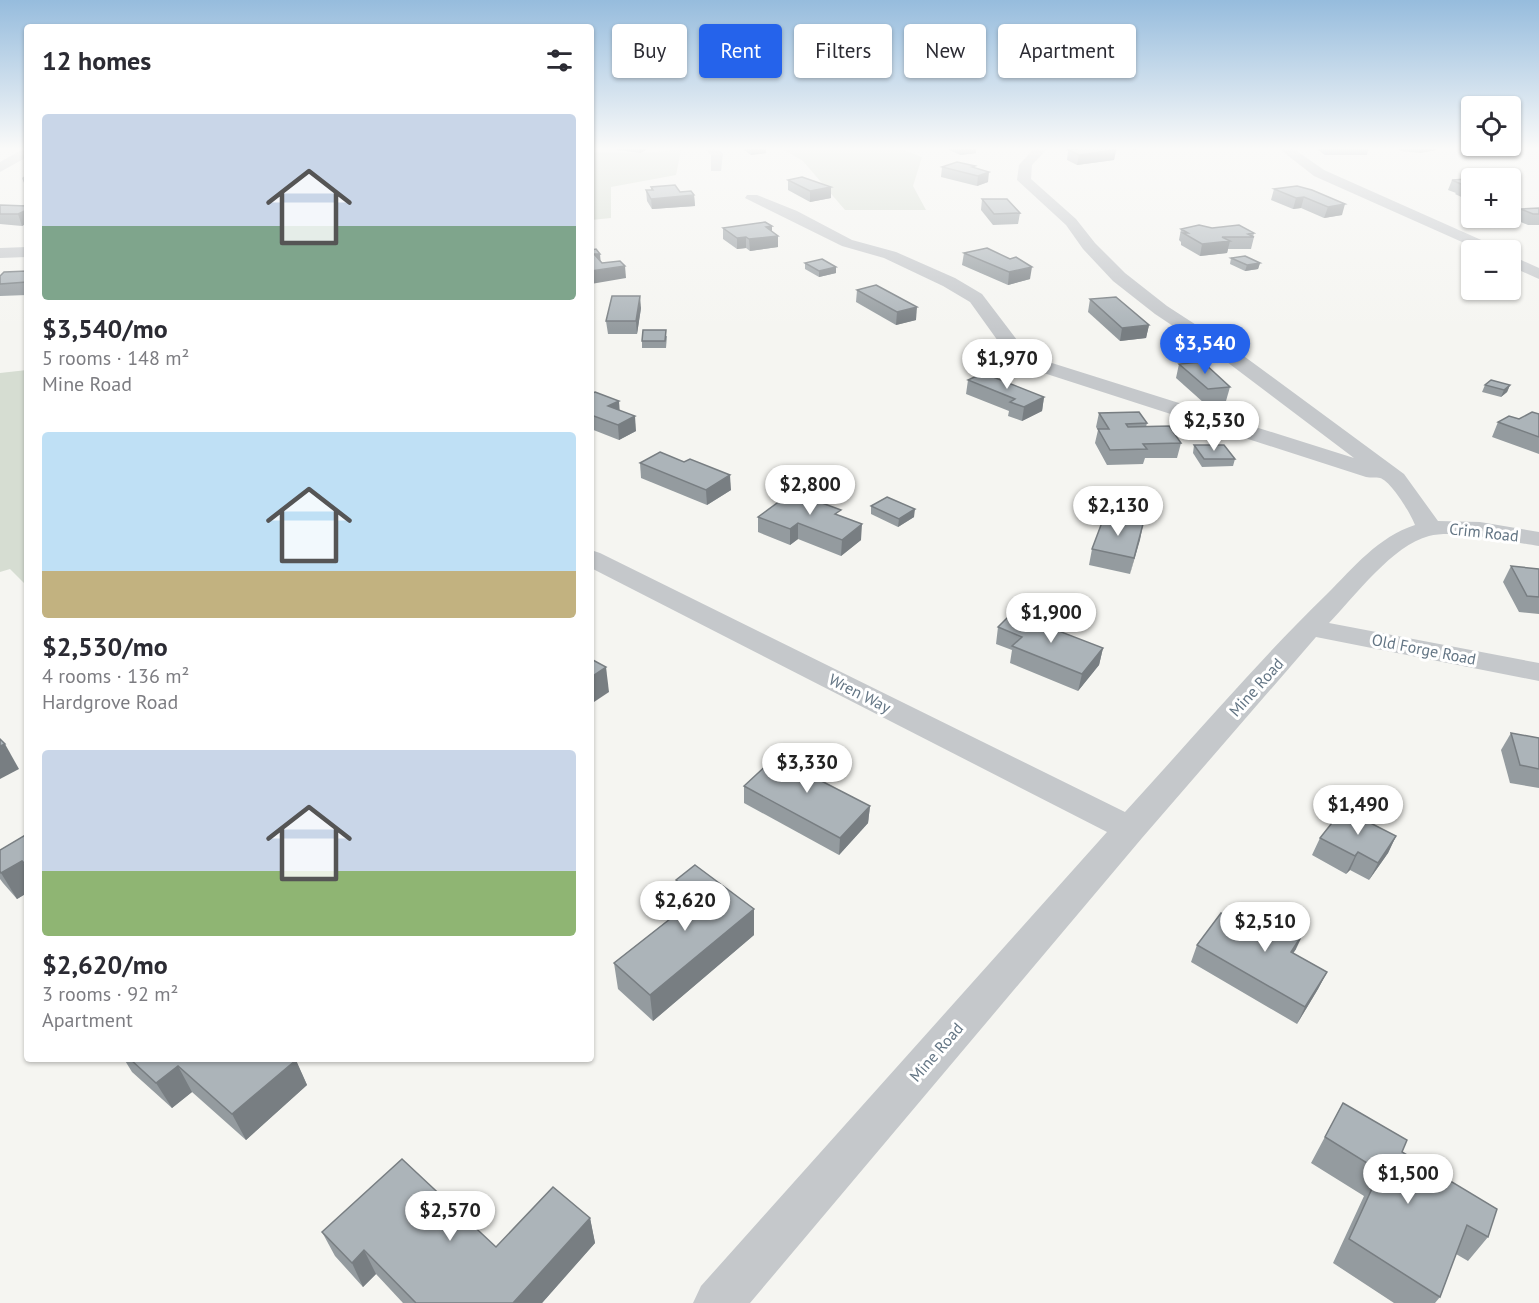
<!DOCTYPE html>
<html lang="en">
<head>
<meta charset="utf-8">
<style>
  body { margin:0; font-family:"PT Sans",sans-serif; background:#f2f2f3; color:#2b2b33; height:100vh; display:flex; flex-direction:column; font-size:22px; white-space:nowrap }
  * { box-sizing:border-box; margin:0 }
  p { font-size:20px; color:#7c7c81 }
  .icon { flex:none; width:33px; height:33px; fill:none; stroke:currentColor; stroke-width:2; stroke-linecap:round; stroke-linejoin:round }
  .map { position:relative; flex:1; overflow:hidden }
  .panel { position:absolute; left:24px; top:24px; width:570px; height:1038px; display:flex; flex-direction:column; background:#fff; border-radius:6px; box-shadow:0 2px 4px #0004 }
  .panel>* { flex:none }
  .hud { position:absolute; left:612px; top:24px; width:570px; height:54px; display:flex; gap:12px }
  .controls { position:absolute; left:1461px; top:96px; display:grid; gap:12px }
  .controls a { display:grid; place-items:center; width:60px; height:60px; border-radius:6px; background:#fff; box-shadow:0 2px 4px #0004; font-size:30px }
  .price { position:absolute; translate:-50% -51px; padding:0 14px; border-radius:21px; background:#fff; color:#222; font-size:20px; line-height:39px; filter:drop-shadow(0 2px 3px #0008) }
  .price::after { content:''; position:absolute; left:50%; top:36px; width:18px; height:14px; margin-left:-9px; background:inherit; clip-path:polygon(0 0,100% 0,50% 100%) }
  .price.on { background:#2563eb; color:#fff }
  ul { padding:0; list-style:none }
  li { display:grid; align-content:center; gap:12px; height:318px; padding:0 18px }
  li span { display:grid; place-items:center; height:186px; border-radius:6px; color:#555 }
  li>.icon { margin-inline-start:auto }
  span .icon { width:108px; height:108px; fill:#fffc; stroke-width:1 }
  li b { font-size:26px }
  h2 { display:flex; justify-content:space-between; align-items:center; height:72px; padding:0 18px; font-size:26px }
  .pill { padding:0 21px; border-radius:6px; background:#fff; box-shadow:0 2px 4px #0004; font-size:21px; line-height:54px }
  .pill.on { background:#2563eb; color:#fff }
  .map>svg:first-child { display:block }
</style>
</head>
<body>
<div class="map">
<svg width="1539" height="1303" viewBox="0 0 1539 1303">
  <rect width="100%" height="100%" fill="#f5f5f1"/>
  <g fill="#d6ddd2">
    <path d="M779,147h118l25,10 -9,29 13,24h-81l-42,-49z"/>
    <path d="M681,150l-5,25 -65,12v31l-20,2v-68l43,1z"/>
    <path d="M27,370v216l-17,-17 -10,3v-199z"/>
  </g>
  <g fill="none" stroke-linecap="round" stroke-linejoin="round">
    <g fill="#c5c8cb" fill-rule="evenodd">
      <path d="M27,147v10l-27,15v-10z"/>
      <path d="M704,147h13l6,7 -2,17h-10v-16z"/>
      <path d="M1035,147h14l-17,18 -1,14 45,40 19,24 30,30 42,33 74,48 163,120 34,47 42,1 59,10v14c-28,-4 -83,-17 -110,-10 -36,9 -74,60 -100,87l210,40v18l-223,-44 -174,201 -392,465h-57l8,-17 406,-454 -516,-264v-18l9,3 525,259c67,-73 131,-149 202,-218 27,-27 51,-57 88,-69 -4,-11 -24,-44 -35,-47 -4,-1 -9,0 -14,-1l-344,-111 -19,-18 -33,-46 -27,-16 -59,-28 -42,-12 -97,-48 2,-3h10l40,16 55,29 44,12 59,26 27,16 35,46 19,18 318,100 -127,-96 -72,-48 -42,-33 -30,-32 -17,-24 -49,-45 2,-15z"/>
      <path d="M1277,147h14l33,23 173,77 2,3h-19l-166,-74z"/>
      <path d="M27,247v10l-27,1v-10z"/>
      <path d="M1510,255l29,13v11l-29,-13z"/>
    </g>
  </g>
  <g fill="#949b9f">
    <path d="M610,147h36v3l-6,3 -30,-4z"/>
    <path d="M741,147h24l1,1v5l-15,2 -10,-7z"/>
    <path d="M943,147h33v6l-16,2z"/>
    <path d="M1087,147h50l-1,3 -26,-2 6,2 -2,10 -37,5 -10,-5 1,-10z"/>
    <path d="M1316,147h53l-2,8h-42l-10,-7z"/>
    <path d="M1392,147h45l-1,3 -16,3 -19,-2z"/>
    <path d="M1457,147h31l-27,2z"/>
    <path d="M975,166v2l13,14 -11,4 -36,-9 1,-10z"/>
    <path d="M27,174v9h-3l-2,-5z"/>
    <path d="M788,180l43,7v11l-21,4 -22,-12z"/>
    <path d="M1452,180l20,1v21l-17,-8 1,-1 -8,-3z"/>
    <path d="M1297,186l45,29 -18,3 -23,-10 -8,1 -22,-9 3,-11z"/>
    <path d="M651,187l29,5 14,3 1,11 -43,3 -5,-8 -1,-11h5z"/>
    <path d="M982,199l38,14 -2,11 -25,1 -12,-15z"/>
    <path d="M0,205l27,1v17l-5,3 -22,-2z"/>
    <path d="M1539,208v17h-11l-12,-5 5,-11z"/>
    <path d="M772,226v5l6,16 -28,4 -4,-3 -9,1 -14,-10v-11z"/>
    <path d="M1212,228l42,5 -1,4h1l-3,12h-23l-1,4 -27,3 -19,-11v-3l-2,-2 2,-11z"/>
    <path d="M964,253l66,26 -22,6 -46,-20z"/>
    <path d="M1231,258l29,5 -2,6 -13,2 -15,-7z"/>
    <path d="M805,263l31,4v6l-17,4 -14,-8z"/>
    <path d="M27,271v24l-27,1v-20z"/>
    <path d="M857,290l59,30 -20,5 -40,-23z"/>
    <path d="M1090,299l59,26 -3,13 -26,3 -32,-29z"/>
    <path d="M641,308l-4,26h-29l-2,-13z"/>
    <path d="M667,336l-1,12h-24v-7z"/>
    <path d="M1179,364l51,23 -4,14 -22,2 -28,-25z"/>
    <path d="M968,380l76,17 -2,14 -20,10 -14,-5 1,-5 -43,-17z"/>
    <path d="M1485,385h25l-3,7 -6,5 -19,-5z"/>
    <path d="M591,394l29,17 16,20 -17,9 -28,-11z"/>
    <path d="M1099,413l48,10 -1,4 35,16 -4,15h-32l-2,6 -36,1 -12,-22 3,-13 -2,-3z"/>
    <path d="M1539,414v40l-47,-17 6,-15 21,-3z"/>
    <path d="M1194,445l41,14 -2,7 -31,1 -9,-14z"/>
    <path d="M684,462l47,28 -24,15 -66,-27 -1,-15z"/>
    <path d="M871,506l43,11 -16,10 -27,-13z"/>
    <path d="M840,516l21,24 -20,16 -43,-17 -8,6 -32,-13v-15z"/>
    <path d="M1143,524l-13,50 -41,-9 3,-16z"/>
    <path d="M1511,566l28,3v45l-20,-2 -16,-30z"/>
    <path d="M998,627l105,21 -4,17 -21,26 -68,-28 2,-13 -16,-6z"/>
    <path d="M1511,733l28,5v50l-29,-5 -9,-33z"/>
    <path d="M811,776l59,30 -2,17 -29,32 -95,-52v-17z"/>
    <path d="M27,834v59l-10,6 -14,-16 -3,-4v-29z"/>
    <path d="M1396,836l-8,17 -19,27 -19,-10 -4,4 -34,-19 8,-17z"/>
    <path d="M676,880l78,29v26l-101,86 -35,-32 -4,-26 68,-54 -4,-3z"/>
    <path d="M1243,926l53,23 -3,4 34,19 -9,17 -21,35 -106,-62 6,-17z"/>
    <path d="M124,1059h171l12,26 -61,55 -54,-48 -20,16 -40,-36z"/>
    <path d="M1343,1103l59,49 86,85 -20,24 -12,-7 -16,43 -5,6h-41l-61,-40 31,-67 -53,-33z"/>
    <path d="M590,1218l5,25 -53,60h-139l-27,-29 -13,13 -28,-31 -13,-24 174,15z"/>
  </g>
  <g fill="#787e82">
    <path d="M641,147h5v3l-6,3 -1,-5z"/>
    <path d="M961,147h15v6l-16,2z"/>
    <path d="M1422,147h15l-1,3 -16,3z"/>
    <path d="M1470,147h18l-18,2z"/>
    <path d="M766,148v5l-15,2v-5z"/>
    <path d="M1116,150l-2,10 -37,5 2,-10z"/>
    <path d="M989,172l-1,10 -11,4 1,-10z"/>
    <path d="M831,187v11l-21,4v-11z"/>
    <path d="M694,195l1,11 -43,3 -1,-10z"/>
    <path d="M1304,197l-3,11 -8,1 3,-11z"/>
    <path d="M1345,204l-3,11 -18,3 4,-11z"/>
    <path d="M27,210v13l-5,3 -4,-12z"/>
    <path d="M772,226v11l6,-1v11l-28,4 -1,-12 17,-12z"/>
    <path d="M746,237v11l-9,1v-11z"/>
    <path d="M1230,241l-3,12 -27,3 2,-12z"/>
    <path d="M594,254h6l1,11z"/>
    <path d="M1260,263l-2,6 -13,2 2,-6z"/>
    <path d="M625,266l1,12 -35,6v-13z"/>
    <path d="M836,267v6l-17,4v-6z"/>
    <path d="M1032,267l-2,12 -22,6 1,-13z"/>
    <path d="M640,296l1,12 -4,26 -1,-13z"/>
    <path d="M917,307l-1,13 -20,5 1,-13z"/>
    <path d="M1149,325l-3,13 -26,3 2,-13z"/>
    <path d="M1510,385l-3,7 -6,5 3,-7z"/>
    <path d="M1044,397l-2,14 -20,10 2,-14z"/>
    <path d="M619,401l1,14 -12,-9z"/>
    <path d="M635,416l1,15 -17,9 -1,-15z"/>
    <path d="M730,475l1,15 -24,15 -1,-15z"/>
    <path d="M915,509l-1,8 -16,10 1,-8z"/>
    <path d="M798,523v16l-8,6v-16z"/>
    <path d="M862,524l-1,16 -20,16 1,-16z"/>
    <path d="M1143,524l-3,16 -10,34 4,-16z"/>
    <path d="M591,643l3,24 -3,2z"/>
    <path d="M1103,648l-4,17 -21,26 4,-17z"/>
    <path d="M606,667l3,25 -18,12v-27z"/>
    <path d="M5,744l14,25 -19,10v-33z"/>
    <path d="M812,762l-1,17 -9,-8z"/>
    <path d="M870,806l-2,17 -29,32 1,-17z"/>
    <path d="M1396,836l-8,17 -19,27 9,-17z"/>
    <path d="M1358,852l-8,18 -4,4 9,-18z"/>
    <path d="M22,861l5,8v24l-10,6 -16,-26z"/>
    <path d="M754,909v26l-101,86 -3,-26z"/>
    <path d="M1304,932l-8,17 -13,20 8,-17z"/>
    <path d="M1327,972l-9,17 -21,35 8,-17z"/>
    <path d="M296,1060l11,25 -61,55 -14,-26z"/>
    <path d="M178,1066l14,26 -20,16 -16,-25z"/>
    <path d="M590,1218l5,25 -53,60h-29z"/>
    <path d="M364,1250l12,24 -13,13 -11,-24z"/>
  </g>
  <g fill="#acb4b9" stroke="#787e82" stroke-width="1.5">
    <path d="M747,147h18l1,1 -15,2z"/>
    <path d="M1090,147h18l8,3 -37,5 -11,-5z"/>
    <path d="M957,162l18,4 -3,1 17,5 -11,4 -36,-9z"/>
    <path d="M802,177l29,10 -21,4 -22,-11z"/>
    <path d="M1467,179l5,2v8l-20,-9z"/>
    <path d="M675,185l5,7 11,-1 3,4 -43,4 -5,-9h7l-2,-3z"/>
    <path d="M1297,186l15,4 33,14 -17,3 -24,-10 -8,1 -22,-9z"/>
    <path d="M982,199h25l13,14 -26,1z"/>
    <path d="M0,205l27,1v4l-9,4h-18z"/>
    <path d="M1539,208v6h-6l-12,-5z"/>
    <path d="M765,222l7,4 -6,1 12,9 -29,3 -3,-2 -9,1 -14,-10z"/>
    <path d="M1199,225l13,3 27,-3 15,8 -6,1 6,3h-32l8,4 -28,3 -19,-11h5l-7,-4z"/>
    <path d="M987,248l23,11 6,-2 16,10 -23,5 -45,-19z"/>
    <path d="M596,249l4,5h-6l8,9 18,-2 5,5 -34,5v-21z"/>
    <path d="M1245,256l15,7 -13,2 -16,-7z"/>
    <path d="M822,259l14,8 -17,4 -14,-8z"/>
    <path d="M27,271v11l-27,2v-8l4,-4z"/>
    <path d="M876,285l41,22 -20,5 -40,-22z"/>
    <path d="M612,296h28l-4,25h-30z"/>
    <path d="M1116,297l33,28 -27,3 -32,-29z"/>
    <path d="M643,330h23l-1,11h-23z"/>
    <path d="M1203,362l27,25 -22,2 -29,-25z"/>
    <path d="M983,373l61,24 -20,10 -14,-5 5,-3 -47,-19z"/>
    <path d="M1491,380l19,5 -6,5 -19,-5z"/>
    <path d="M595,392l24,9 -11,5 27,10 -17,9 -27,-10v-21z"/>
    <path d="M1139,412l8,11 -21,1 2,3 41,-1 12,17 -38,1 4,5 -37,1 -12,-21h11l-10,-16z"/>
    <path d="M1532,412l7,2v23l-41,-15 11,-6 10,3z"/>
    <path d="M1194,445h30l11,14h-31z"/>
    <path d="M660,452l24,10 6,-3 40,16 -24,15 -66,-27z"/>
    <path d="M792,492l49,18 -6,4 27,10 -20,16 -44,-17 -8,6 -32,-12z"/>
    <path d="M887,497l28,12 -16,10 -28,-13z"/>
    <path d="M1104,517l39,7 -9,34 -42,-9z"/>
    <path d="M1511,566l28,3v28l-12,-1z"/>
    <path d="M1012,613l91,35 -21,26 -70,-28 10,-9 -24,-10z"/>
    <path d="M591,659l15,8 -15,10z"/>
    <path d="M1511,733l28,5v31l-19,-4z"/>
    <path d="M0,739l5,5 -5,2z"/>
    <path d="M785,748l27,14 -10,9 68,35 -30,32 -96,-52z"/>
    <path d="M1343,809l53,27 -18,27 -20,-11 -3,4 -35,-18z"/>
    <path d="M27,834v32l-5,-5 -21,12 -1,-2v-21z"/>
    <path d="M695,865l59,44 -104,86 -36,-32 84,-66 -22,-17z"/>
    <path d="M1257,906l47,26 -13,20 36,20 -22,35 -108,-62 24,-32 22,13z"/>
    <path d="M130,1059h165l1,1 -64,54 -54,-48 -22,17z"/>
    <path d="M1343,1103l64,37 -5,12 95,57 -9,28 -21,-12 -27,72 -91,-58 31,-68 -55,-34z"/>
    <path d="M402,1159l94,88 57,-60 37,31 -77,85h-97l-52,-53 -12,13 -30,-31z"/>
  </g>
  <linearGradient id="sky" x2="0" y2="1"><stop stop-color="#96bcdd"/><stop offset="0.45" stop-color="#fafaf9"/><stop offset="1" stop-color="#fafaf9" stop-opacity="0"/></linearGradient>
  <rect width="1539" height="330" fill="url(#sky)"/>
  <g text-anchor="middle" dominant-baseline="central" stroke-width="6" stroke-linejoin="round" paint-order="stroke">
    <g font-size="16" fill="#637584" stroke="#fff">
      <text transform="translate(1484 532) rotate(6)">Crim Road</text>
      <text transform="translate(1424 649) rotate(11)">Old Forge Road</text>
      <text transform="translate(1256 687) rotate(-48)">Mine Road</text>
      <text transform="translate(860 693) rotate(27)">Wren Way</text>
      <text transform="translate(936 1052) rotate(-49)">Mine Road</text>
    </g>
  </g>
</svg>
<div class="controls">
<a><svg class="icon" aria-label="locate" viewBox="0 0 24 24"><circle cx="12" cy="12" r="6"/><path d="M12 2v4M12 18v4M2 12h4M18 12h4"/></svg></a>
<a>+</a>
<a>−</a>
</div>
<b class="price on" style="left:1205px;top:375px">$3,540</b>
<b class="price" style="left:1007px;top:390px">$1,970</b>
<b class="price" style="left:1214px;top:452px">$2,530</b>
<b class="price" style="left:810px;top:516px">$2,800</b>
<b class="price" style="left:1118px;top:537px">$2,130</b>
<b class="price" style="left:1051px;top:644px">$1,900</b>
<b class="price" style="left:807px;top:794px">$3,330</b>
<b class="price" style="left:1358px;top:836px">$1,490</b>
<b class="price" style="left:685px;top:932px">$2,620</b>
<b class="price" style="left:1265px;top:953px">$2,510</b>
<b class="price" style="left:1408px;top:1205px">$1,500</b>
<b class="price" style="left:450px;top:1242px">$2,570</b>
<div class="hud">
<a class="pill">Buy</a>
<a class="pill on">Rent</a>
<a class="pill">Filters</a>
<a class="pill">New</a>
<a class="pill">Apartment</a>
</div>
<section class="panel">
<h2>12 homes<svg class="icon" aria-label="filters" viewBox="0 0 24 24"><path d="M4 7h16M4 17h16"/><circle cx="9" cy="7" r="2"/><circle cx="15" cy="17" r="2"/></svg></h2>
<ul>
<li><span style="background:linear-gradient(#c9d6e8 60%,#7fa58c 0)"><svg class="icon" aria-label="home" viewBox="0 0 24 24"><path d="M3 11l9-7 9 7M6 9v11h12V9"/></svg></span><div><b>$3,540/mo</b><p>5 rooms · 148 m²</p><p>Mine Road</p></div></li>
<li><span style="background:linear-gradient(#bfe0f5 75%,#c2b280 0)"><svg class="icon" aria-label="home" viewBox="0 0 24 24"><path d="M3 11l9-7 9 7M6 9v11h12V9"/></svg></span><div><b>$2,530/mo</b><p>4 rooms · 136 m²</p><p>Hardgrove Road</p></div></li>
<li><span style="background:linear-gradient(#c9d6e8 65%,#8fb573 0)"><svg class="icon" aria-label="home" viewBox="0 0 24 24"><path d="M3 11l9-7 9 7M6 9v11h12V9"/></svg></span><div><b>$2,620/mo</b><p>3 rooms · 92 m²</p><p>Apartment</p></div></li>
</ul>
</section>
</div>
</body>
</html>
